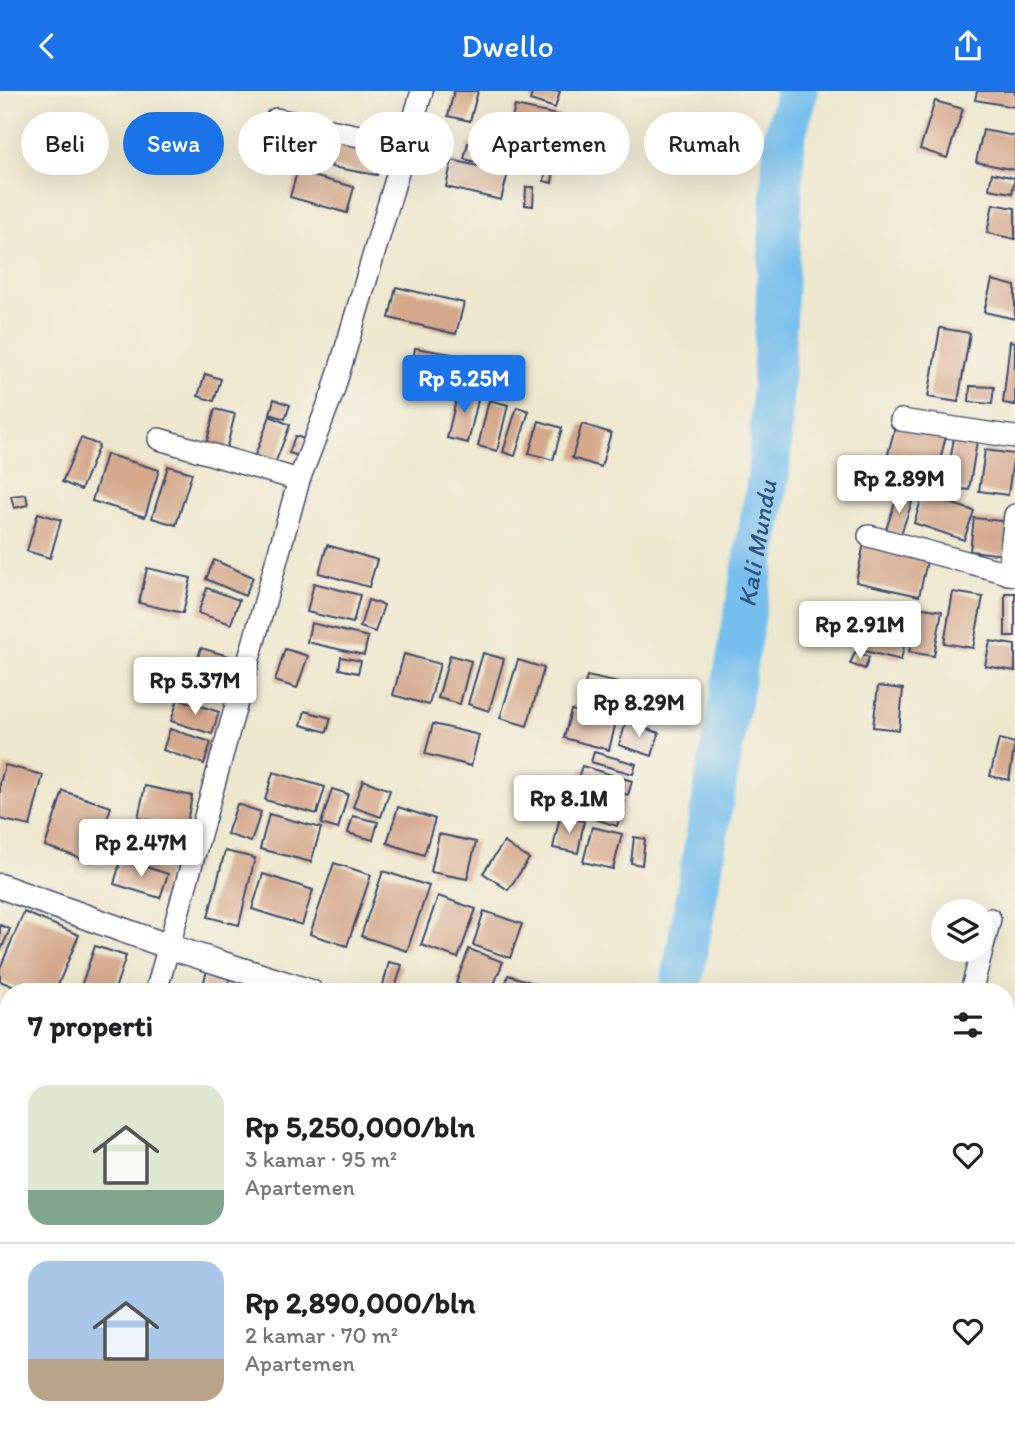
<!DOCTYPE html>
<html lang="id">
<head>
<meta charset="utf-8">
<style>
  body { margin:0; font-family:Itim,sans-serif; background:#f6f6f6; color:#202124; height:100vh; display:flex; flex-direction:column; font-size:26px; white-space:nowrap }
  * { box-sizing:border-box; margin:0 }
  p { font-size:23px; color:#757577 }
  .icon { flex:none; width:38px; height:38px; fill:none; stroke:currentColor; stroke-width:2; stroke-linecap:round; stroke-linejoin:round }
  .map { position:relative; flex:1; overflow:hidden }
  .sheet { position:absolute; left:0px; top:892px; width:1015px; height:450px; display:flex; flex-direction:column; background:#fff; border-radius:28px 28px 0 0; box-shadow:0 7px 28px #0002 }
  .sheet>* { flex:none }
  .hud { position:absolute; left:21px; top:21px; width:973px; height:63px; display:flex; gap:14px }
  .buttons { position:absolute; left:931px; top:808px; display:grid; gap:14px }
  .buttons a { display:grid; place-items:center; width:63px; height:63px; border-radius:50%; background:#fff; box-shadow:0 7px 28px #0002; font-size:35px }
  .price { position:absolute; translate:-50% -60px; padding:0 16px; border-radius:7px; background:#fff; color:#222; font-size:23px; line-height:46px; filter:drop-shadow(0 2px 4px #0008) }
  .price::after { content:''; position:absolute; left:50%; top:42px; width:21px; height:16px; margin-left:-10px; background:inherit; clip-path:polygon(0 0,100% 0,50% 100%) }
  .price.current { background:#1a73e8; color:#fff }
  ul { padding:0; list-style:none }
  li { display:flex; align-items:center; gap:21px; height:175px; padding:0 28px }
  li+li { border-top:2px solid #e0e0e0 }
  li span { display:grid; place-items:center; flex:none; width:196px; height:140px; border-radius:21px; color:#555 }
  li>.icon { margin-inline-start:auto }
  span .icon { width:84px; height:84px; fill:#fffc; stroke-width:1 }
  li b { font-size:30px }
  h2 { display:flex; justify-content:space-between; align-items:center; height:84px; padding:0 28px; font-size:30px }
  .pill { padding:0 24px; border-radius:32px; background:#fff; box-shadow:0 7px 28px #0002; font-size:24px; line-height:63px }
  .pill.current { background:#1a73e8; color:#fff }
  header { display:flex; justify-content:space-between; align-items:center; height:91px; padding:0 28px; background:#1a73e8; color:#fff; font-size:32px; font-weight:600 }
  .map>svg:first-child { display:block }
</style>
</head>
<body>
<header><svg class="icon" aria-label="back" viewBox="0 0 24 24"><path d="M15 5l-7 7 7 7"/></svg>Dwello<svg class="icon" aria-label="share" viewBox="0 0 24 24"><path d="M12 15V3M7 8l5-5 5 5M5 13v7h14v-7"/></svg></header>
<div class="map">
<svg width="1015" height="1341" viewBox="0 0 1015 1341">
  <rect width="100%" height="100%" fill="#f7f3e8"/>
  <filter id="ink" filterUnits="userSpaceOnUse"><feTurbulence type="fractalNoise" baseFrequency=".0143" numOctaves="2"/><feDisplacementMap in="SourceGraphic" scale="14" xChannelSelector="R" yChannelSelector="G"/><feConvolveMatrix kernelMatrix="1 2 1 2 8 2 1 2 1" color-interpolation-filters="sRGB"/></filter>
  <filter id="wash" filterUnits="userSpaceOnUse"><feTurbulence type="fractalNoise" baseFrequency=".00686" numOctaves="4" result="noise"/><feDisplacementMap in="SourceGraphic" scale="28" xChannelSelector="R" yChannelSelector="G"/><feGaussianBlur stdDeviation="1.57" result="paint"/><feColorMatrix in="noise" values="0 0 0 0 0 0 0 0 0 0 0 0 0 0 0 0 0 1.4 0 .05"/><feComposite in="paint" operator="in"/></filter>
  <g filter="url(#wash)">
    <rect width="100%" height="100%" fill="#ede7cd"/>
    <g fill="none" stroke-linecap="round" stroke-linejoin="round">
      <g stroke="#74beed" stroke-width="42">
        <path id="s1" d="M680,901l89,-519 15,-334 13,-48"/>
        <path d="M552,1341l4,-7"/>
      </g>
    </g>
    <g id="blocks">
      <g fill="#d5a88c">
        <path d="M454,0h24l-8,30 -22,-5z"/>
        <path d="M533,0h27l-5,17 -25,-8z"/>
        <path d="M977,0h38v16l-40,-7z"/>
        <path d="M935,10l28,8 -16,49 -27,-9z"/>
        <path d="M515,15l47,10 -8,40 -48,-10z"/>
        <path d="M983,39l32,6v34l-39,-8z"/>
        <path d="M290,40l29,7 -7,29 -29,-7z"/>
        <path d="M336,50l45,8 -4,26 -46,-8z"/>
        <path d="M468,52l36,8 -4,17 -36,-9z"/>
        <path d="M452,69l56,13 -7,27 -55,-13z"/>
        <path d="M546,75l8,1 -2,16 -8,-2z"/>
        <path d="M297,81l57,15 -7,26 -57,-16z"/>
        <path d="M992,82l23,5 -3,15 -23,-4z"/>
        <path d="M526,96h8l-1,19 -8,-1z"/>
        <path d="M993,113l22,4v31l-28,-6z"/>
        <path d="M992,189l23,6v33l-31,-7z"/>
        <path d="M396,196l68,16 -8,31 -67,-16z"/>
        <path d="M940,237l30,5 -12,69 -30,-5z"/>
        <path d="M1010,250l5,1v63l-12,-2z"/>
        <path d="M415,257l37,6 -6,34 -36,-6z"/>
        <path d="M205,283l16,5 -7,22 -16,-5z"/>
        <path d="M970,295l24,1 -2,17 -23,-2z"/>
        <path d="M459,297l21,4 -12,51 -21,-5z"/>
        <path d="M274,308l16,6 -5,14 -15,-5z"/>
        <path d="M489,309l19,5 -11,46 -19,-5z"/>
        <path d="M517,316l12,4 -14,45 -12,-4z"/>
        <path d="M215,318l20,5 -10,40 -20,-5z"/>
        <path d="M270,325l20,9 -16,41 -20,-8z"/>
        <path d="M539,330l23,7 -9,32 -24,-7z"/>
        <path d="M896,332l50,13 -14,57 -51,-12z"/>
        <path d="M582,333l29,9 -10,34 -29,-9z"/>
        <path d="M955,340l23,4 -9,55 -23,-3z"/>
        <path d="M295,345l10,3 -6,17 -10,-3z"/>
        <path d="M81,347l18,7 -18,45 -19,-8z"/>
        <path d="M985,359l29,4 -6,41 -29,-4z"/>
        <path d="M106,363l53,16 -14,47 -53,-16z"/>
        <path d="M168,375l24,7 -16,52 -24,-7z"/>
        <path d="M26,403l2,11 -14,3 -3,-12z"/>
        <path d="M923,403l51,17 -10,29 -50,-17z"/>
        <path d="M897,406l15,5 -11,32 -15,-5z"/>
        <path d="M38,422l23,7 -11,38 -23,-7z"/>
        <path d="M974,427l36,4 -5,33 -35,-4z"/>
        <path d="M864,452l64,14 -9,39 -63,-14z"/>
        <path d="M327,454l50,15 -8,27 -50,-14z"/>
        <path d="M214,469l39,17 -8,19 -39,-17z"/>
        <path d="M147,477l44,10 -8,35 -44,-10z"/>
        <path d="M314,492l46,12 -7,28 -46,-11z"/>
        <path d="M207,497l32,12 -8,24 -33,-11z"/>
        <path d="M953,501l30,5 -10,51 -29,-5z"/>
        <rect x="1005" y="502" width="10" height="43"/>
        <path d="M368,509l16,5 -9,27 -15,-5z"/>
        <path d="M871,513l41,9 -11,47 -40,-10z"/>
        <path d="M918,516l24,4 -8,45 -25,-4z"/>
        <path d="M311,532l57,14 -4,18 -57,-13z"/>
        <path d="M990,550l25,4v26l-30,-5z"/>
        <path d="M201,557l34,10 -6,22 -35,-10z"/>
        <path d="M285,558l23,7 -11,32 -22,-7z"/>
        <path d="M855,561l14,5 -4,12 -15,-5z"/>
        <path d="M483,562l21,6 -15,52 -21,-7z"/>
        <path d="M404,563l36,10 -11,41 -36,-10z"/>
        <path d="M450,564l21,6 -11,43 -22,-6z"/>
        <path d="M341,566l20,4 -3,12 -19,-4z"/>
        <path d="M518,569l26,8 -17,58 -27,-8z"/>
        <path d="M587,585l36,8 -8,30 -35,-8z"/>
        <path d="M878,595l25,3 -4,41 -26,-3z"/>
        <path d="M178,608l41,13 -7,22 -41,-13z"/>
        <path d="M571,619l45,12 -7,28 -45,-12z"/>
        <path d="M305,620l26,7 -4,14 -26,-7z"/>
        <path d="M626,631l33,11 -7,23 -33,-11z"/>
        <path d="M433,633l46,11 -8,31 -46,-12z"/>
        <path d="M170,638l41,13 -7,22 -41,-14z"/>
        <path d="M999,648l16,4 -6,37 -19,-4z"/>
        <path d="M594,661l42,12 -3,10 -42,-12z"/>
        <path d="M5,674l38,10 -13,51 -30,-7v-36z"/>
        <path d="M582,675l50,15 -4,14 -51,-15z"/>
        <path d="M273,681l52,15 -8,27 -52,-14z"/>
        <path d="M363,689l27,10 -9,27 -28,-10z"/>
        <path d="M572,693l53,17 -8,25 -54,-17z"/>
        <path d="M145,695l47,10 -6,31 -48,-9z"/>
        <path d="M332,698l16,5 -10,35 -17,-5z"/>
        <path d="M63,700l48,16 -19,55 -47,-16z"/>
        <path d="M237,713l24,8 -10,30 -24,-8z"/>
        <path d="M398,716l37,12 -11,36 -37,-12z"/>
        <path d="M269,723l52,14 -10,34 -51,-13z"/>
        <path d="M353,725l25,6 -5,18 -25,-7z"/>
        <path d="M560,725l24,5 -6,32 -25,-5z"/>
        <path d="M592,736l30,7 -9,35 -30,-7z"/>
        <path d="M132,739l36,11 -6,21 -36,-10z"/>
        <path d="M439,743l37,8 -9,37 -36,-7z"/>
        <path d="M634,746l11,2 -3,26 -11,-2z"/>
        <path d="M504,751l25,17 -21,31 -25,-17z"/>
        <path d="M225,760l30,7 -16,67 -31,-8z"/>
        <path d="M121,768l47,15 -8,24 -46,-14z"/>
        <path d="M334,772l37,12 -24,71 -37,-12z"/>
        <path d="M383,780l46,15 -22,65 -46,-15z"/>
        <path d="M263,783l50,16 -11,35 -50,-16z"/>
        <path d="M438,805l38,13 -18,49 -37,-13z"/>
        <path d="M484,820l38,13 -12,34 -37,-13z"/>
        <path d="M24,821l55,23 -24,57h-29l-26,-11v-13z"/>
        <path d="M0,834l10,4 -10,23z"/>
        <path d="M95,855l31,10 -12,36h-35z"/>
        <path d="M469,858l34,13 -12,30h-11l-24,-9z"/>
        <path d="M389,871l13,3 -7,23 -12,-3z"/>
        <path d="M208,876l23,7 -5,18h-25z"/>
        <path d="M508,884l45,14 -1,3h-49z"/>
        <path d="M1006,1009l9,2v45l-9,-2z"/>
        <path d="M6,1081l3,1v40l-9,-3v-23z"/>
        <path d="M1006,1147l9,3 -1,59 -8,-2z"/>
        <path d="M92,1334h109l-3,7h-88z"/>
        <path d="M241,1334h41l-4,7h-40z"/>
        <path d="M790,1334h46l-3,7h-47z"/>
      </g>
    </g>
  </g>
  <g filter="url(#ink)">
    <use href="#blocks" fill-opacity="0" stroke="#3a4b6f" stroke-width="2"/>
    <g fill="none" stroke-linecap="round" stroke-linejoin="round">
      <g stroke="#3a4b6f" stroke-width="24">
        <g id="minor">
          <path d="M276,28l128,26"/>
          <path d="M901,329l114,17"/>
          <path d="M159,348l140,41"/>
          <path d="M869,445l146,39"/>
          <path d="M1008,483l7,-59"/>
          <path d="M982,859l8,-31"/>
          <path d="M156,901l143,-512 34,-88 89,-301"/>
          <path d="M971,901l11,-42"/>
          <path d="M0,1193l9,3"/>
          <path d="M13,1341l2,-7"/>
        </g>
      </g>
      <g stroke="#3a4b6f" stroke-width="27">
        <g id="tertiary">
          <path d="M0,795l170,61 141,45"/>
          <path d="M1006,1109l9,2"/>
        </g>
      </g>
      <use href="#minor" stroke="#fff" stroke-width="21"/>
      <use href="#tertiary" stroke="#fff" stroke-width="24"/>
    </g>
  </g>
  <g text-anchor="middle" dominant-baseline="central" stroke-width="7" stroke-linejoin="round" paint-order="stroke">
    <g font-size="26" font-style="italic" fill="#315382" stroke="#f7f3e8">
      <text stroke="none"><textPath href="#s1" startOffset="455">Kali Mundu</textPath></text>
    </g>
  </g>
</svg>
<div class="buttons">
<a><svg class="icon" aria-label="layers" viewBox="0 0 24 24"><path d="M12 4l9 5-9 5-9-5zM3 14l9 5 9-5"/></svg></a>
</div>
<b class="price current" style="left:464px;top:324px">Rp 5.25M</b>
<b class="price" style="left:899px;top:424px">Rp 2.89M</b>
<b class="price" style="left:860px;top:570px">Rp 2.91M</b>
<b class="price" style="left:195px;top:626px">Rp 5.37M</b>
<b class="price" style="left:639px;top:648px">Rp 8.29M</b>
<b class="price" style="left:569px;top:744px">Rp 8.1M</b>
<b class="price" style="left:141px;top:788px">Rp 2.47M</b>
<div class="hud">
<a class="pill">Beli</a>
<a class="pill current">Sewa</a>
<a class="pill">Filter</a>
<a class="pill">Baru</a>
<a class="pill">Apartemen</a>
<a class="pill">Rumah</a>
</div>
<section class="sheet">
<h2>7 properti<svg class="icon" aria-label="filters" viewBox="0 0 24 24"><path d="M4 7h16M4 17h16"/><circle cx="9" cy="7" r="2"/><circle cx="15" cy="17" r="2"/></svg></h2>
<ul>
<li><span style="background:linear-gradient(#dfe7d0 75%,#7fa58c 0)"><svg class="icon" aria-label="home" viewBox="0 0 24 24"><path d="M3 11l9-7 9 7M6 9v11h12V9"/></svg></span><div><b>Rp 5,250,000/bln</b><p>3 kamar · 95 m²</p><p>Apartemen</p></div><svg class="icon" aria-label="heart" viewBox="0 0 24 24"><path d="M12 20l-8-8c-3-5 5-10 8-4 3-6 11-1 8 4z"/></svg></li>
<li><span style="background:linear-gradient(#a9c7e8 70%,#b9a48a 0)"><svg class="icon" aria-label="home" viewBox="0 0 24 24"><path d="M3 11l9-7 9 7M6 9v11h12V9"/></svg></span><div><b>Rp 2,890,000/bln</b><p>2 kamar · 70 m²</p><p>Apartemen</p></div><svg class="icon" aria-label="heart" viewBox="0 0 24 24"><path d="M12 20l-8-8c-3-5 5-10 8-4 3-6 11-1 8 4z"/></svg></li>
</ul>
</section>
</div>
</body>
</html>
